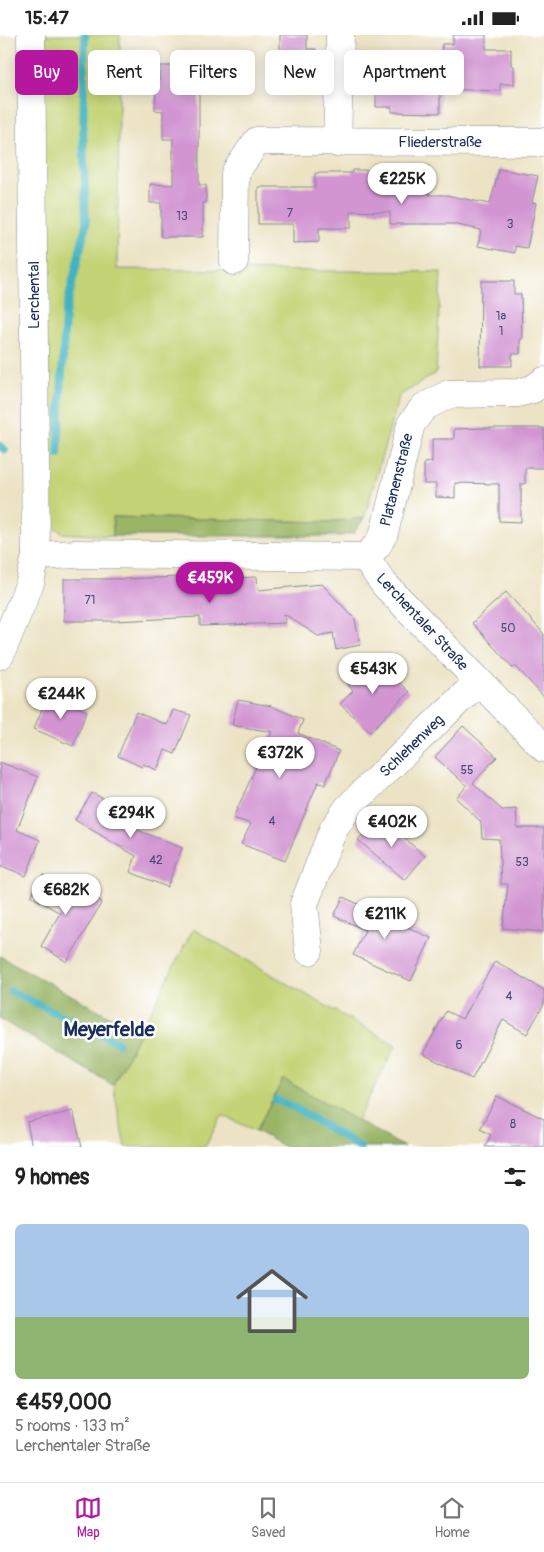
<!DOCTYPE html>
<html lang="en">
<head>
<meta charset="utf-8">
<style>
  body { margin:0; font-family:Pangolin,sans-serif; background:#f2f2f2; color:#222; height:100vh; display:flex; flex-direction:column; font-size:19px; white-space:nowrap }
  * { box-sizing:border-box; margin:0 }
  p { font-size:16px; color:#767676 }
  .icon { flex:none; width:28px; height:28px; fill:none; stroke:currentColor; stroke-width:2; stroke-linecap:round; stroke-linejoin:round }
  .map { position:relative; height:1112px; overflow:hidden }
  .drawer { display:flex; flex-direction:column; background:#fff; flex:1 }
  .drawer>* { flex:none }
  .guide { position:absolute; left:15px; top:15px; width:515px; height:45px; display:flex; gap:10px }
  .price { position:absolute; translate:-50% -42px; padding:0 11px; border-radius:18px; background:#fff; color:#222; font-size:16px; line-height:32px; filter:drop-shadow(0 1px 2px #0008) }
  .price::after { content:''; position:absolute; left:50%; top:30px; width:15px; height:11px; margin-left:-8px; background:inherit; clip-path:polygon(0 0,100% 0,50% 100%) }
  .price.on { background:#b5179e; color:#fff }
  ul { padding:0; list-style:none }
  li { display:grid; align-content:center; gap:10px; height:265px; padding:0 15px }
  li+li { border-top:1px solid #e0e0e0 }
  li span { display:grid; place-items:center; height:155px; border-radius:8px; color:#555 }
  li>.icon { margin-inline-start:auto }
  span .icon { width:90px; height:90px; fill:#fffc; stroke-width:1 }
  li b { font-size:21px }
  h2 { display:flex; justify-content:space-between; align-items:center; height:60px; padding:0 15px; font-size:21px }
  .chip { padding:0 18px; border-radius:8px; background:#fff; box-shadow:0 2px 12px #0003; font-size:18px; line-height:45px }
  .chip.on { background:#b5179e; color:#fff }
  .status { display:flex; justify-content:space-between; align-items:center; height:35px; padding:0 25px; background:#fff; direction:ltr }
  .status svg { height:14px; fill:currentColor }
  .dock { display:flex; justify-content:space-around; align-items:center; height:70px; border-top:1px solid #e0e0e0; background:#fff; font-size:14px; color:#767676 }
  .dock a { display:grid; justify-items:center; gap:2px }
  .dock .on { color:#b5179e }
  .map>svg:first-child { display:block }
</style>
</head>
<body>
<div class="status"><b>15:47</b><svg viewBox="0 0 49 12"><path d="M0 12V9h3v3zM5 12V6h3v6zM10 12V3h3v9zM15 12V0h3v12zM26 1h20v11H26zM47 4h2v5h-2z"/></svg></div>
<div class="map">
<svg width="544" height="1112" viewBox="0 0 544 1112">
  <rect width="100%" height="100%" fill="#fff"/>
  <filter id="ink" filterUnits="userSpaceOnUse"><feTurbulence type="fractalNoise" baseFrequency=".02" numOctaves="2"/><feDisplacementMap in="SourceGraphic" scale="10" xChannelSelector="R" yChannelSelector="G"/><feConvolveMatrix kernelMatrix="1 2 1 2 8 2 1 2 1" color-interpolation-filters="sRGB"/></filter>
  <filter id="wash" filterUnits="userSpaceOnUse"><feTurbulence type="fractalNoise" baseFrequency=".0096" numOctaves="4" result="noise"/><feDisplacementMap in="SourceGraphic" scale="20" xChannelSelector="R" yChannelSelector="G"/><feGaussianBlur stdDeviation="1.12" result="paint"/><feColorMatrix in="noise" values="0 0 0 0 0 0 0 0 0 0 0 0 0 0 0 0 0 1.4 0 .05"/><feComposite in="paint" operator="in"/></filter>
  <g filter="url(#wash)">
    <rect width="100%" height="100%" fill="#ece3c4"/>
    <g fill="#c3d375" stroke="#6f816a">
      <path d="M42,0h78l-3,234 324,3 -5,101 -37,23 -35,122 -38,4 -213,-5v19l-50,-3 -22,-14z"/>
      <path d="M193,894l126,73 77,43 -39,76 -74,-42 -27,52 -34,-16 -17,32h-80l-12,-62z"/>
    </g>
    <g fill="#9ab566" stroke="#5a7262">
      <path d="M113,482l213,5 38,-4 -10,15 -14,3h-227z"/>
      <path d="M0,921l140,77 -27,52 -113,-66z"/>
      <path d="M283,1044l121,68h-119l-29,-16z"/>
    </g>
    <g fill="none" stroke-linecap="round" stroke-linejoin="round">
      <g stroke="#45b3bf" stroke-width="8">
        <path d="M0,411l5,4"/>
        <path d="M58,419l7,-139 21,-91 -3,-95 2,-94"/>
        <path d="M11,956l107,52"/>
        <path d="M276,1065l17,7 67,40"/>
      </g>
    </g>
    <g id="blocks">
      <g fill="#d295d2">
        <path d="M280,0h27v14h9v41l-36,-1z"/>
        <path d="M453,0h33v14h25v16l3,1v18h-14v7l-60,-2v24l-48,-1v-5h-16v-45h65l1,-18h11z"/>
        <path d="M159,31h40v119h7v18h-3v34h-42v-34h-11v-19l23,1v-46h-10v-28l-8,-1 1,-28 3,1z"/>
        <path d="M390,131h39v29h17l44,9 9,-35 39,7 -6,26 4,1 -9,45 -12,-2v7l-37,-7 3,-16 -28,-6h-63v-12l-39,-1v17h-32v14l-26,1v-19h-35v-37h57v-14h37v-3h38z"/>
        <path d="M481,246h33v13h7l1,45h-2v15h-8v12h-32z"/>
        <path d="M484,393h60v40h-19v16h-4v38l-22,-1v-37l-44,-1v15l-19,-1v-13h-12v-21l8,-1v-23h22v-10z"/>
        <path d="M181,542v3l76,-3 1,13 64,-6 33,35 5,26 -24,5 -3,-17 -15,3 -34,-22 1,9 -85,3v-9l-85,4h-51v-42h55z"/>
        <path d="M506,557l38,42v63l-29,-31 -2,2 -41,-45z"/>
        <path d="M373,623l36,34 -39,40 -30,-28 13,-13 -5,-6z"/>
        <path d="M48,659l39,17 -14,35 -39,-17z"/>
        <path d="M238,665l33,6 32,14 -5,13 41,18 -14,34 -7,-3 -33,79 -44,-17 10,-20 -18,-6 39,-86 -40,-7z"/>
        <path d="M173,675l18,5 -16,39 -10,-4 -8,20 -14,-6 -1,3 -24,-11 18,-44 31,13z"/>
        <path d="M463,691l34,31 -24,26 29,27 14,-1 1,19h27v104l-41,-4 5,-44h-7l-2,-45 -17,-1 -1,-16 -25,-24 11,-12 -32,-29z"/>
        <path d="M0,727l38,15 -21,53 23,10 -14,36 -24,-10 -2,3z"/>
        <path d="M92,758l46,23 -8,11 52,21 -15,39 -37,-15 6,-16 -61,-36z"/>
        <path d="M379,781l46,40 -20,24 -47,-40z"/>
        <path d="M43,840l29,16 3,-5 27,16 -35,60 -26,-16 19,-33 -29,-17z"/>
        <path d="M343,862l88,41 -20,43 -58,-26 12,-25 -31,-14z"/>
        <path d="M495,926l49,29v14l-17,30 -24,-14 -31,59 -49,-25 23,-43 16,8z"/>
        <path d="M497,1061l47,23v28h-59l6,-12 -11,-6z"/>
        <path d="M73,1076l9,36h-50l-5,-25z"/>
      </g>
    </g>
  </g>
  <g filter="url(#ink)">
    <use href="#blocks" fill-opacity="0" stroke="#848991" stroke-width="1"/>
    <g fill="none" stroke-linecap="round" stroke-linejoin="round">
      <g stroke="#848991" stroke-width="29">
        <g id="minor">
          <path d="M337,108l3,-107"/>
          <path d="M234,226l1,-88 22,-32 287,1"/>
          <path d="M36,521l41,-2 288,3"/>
          <path d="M365,522l12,-11 7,-13 27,-109 13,-17 25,-13 69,-1 15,-4 11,-8"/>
          <path d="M365,522l19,27 160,164"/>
          <path d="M0,620l30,-72 6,-27 -5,-521"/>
          <path d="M309,916l-5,-47 29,-74 15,-22 22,-22 108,-104"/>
        </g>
      </g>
      <use href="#minor" stroke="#fff" stroke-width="28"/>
    </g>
  </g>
  <g text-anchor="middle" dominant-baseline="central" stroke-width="5" stroke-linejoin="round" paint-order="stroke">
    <g font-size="12" fill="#49487b">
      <text x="290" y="178">7</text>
      <text x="182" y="181">13</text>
      <text x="510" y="189">3</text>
      <text x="501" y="281">1a</text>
      <text x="501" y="296">1</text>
      <text x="90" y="565">71</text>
      <text x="508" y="593">50</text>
      <text x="467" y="735">55</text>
      <text x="272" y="786">4</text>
      <text x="156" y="825">42</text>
      <text x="522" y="827">53</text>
      <text x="509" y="961">4</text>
      <text x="459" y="1010">6</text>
      <text x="513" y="1089">8</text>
    </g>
    <g font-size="15" fill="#1b2f5e" stroke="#fff">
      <text x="440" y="107">Fliederstraße</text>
      <text transform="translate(34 260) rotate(-90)">Lerchental</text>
      <text transform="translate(397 445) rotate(-76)">Platanenstraße</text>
      <text transform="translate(422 587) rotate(47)">Lerchentaler Straße</text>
      <text transform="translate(412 711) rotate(-44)">Schlehenweg</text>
    </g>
    <g font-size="20" font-weight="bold" fill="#1b2f5e" stroke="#fff">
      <text x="109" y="994">Meyerfelde</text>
    </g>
  </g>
</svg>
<b class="price" style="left:402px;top:170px">€225K</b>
<b class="price on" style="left:210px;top:569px">€459K</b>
<b class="price" style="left:373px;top:660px">€543K</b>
<b class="price" style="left:61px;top:685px">€244K</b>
<b class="price" style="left:280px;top:744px">€372K</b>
<b class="price" style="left:131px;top:804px">€294K</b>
<b class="price" style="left:392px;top:813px">€402K</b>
<b class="price" style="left:66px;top:881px">€682K</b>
<b class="price" style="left:385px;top:905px">€211K</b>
<div class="guide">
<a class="chip on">Buy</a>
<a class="chip">Rent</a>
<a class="chip">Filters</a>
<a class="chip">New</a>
<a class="chip">Apartment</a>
</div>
</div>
<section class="drawer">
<h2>9 homes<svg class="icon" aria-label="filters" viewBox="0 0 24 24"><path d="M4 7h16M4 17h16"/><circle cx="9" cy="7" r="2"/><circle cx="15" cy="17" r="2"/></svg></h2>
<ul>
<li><span style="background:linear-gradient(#a9c7e8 60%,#8fb573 0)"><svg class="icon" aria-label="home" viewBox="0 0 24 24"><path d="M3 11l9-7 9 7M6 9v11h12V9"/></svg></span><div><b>€459,000</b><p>5 rooms · 133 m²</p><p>Lerchentaler Straße</p></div></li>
</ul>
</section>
<nav class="dock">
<a class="on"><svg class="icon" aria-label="map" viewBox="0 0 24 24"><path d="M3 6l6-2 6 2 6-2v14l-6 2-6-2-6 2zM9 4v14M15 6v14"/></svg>Map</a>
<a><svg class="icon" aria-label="saved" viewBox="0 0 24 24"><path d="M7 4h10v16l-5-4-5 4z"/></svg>Saved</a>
<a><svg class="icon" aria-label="home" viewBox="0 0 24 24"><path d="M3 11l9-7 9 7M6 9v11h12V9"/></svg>Home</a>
</nav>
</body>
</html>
